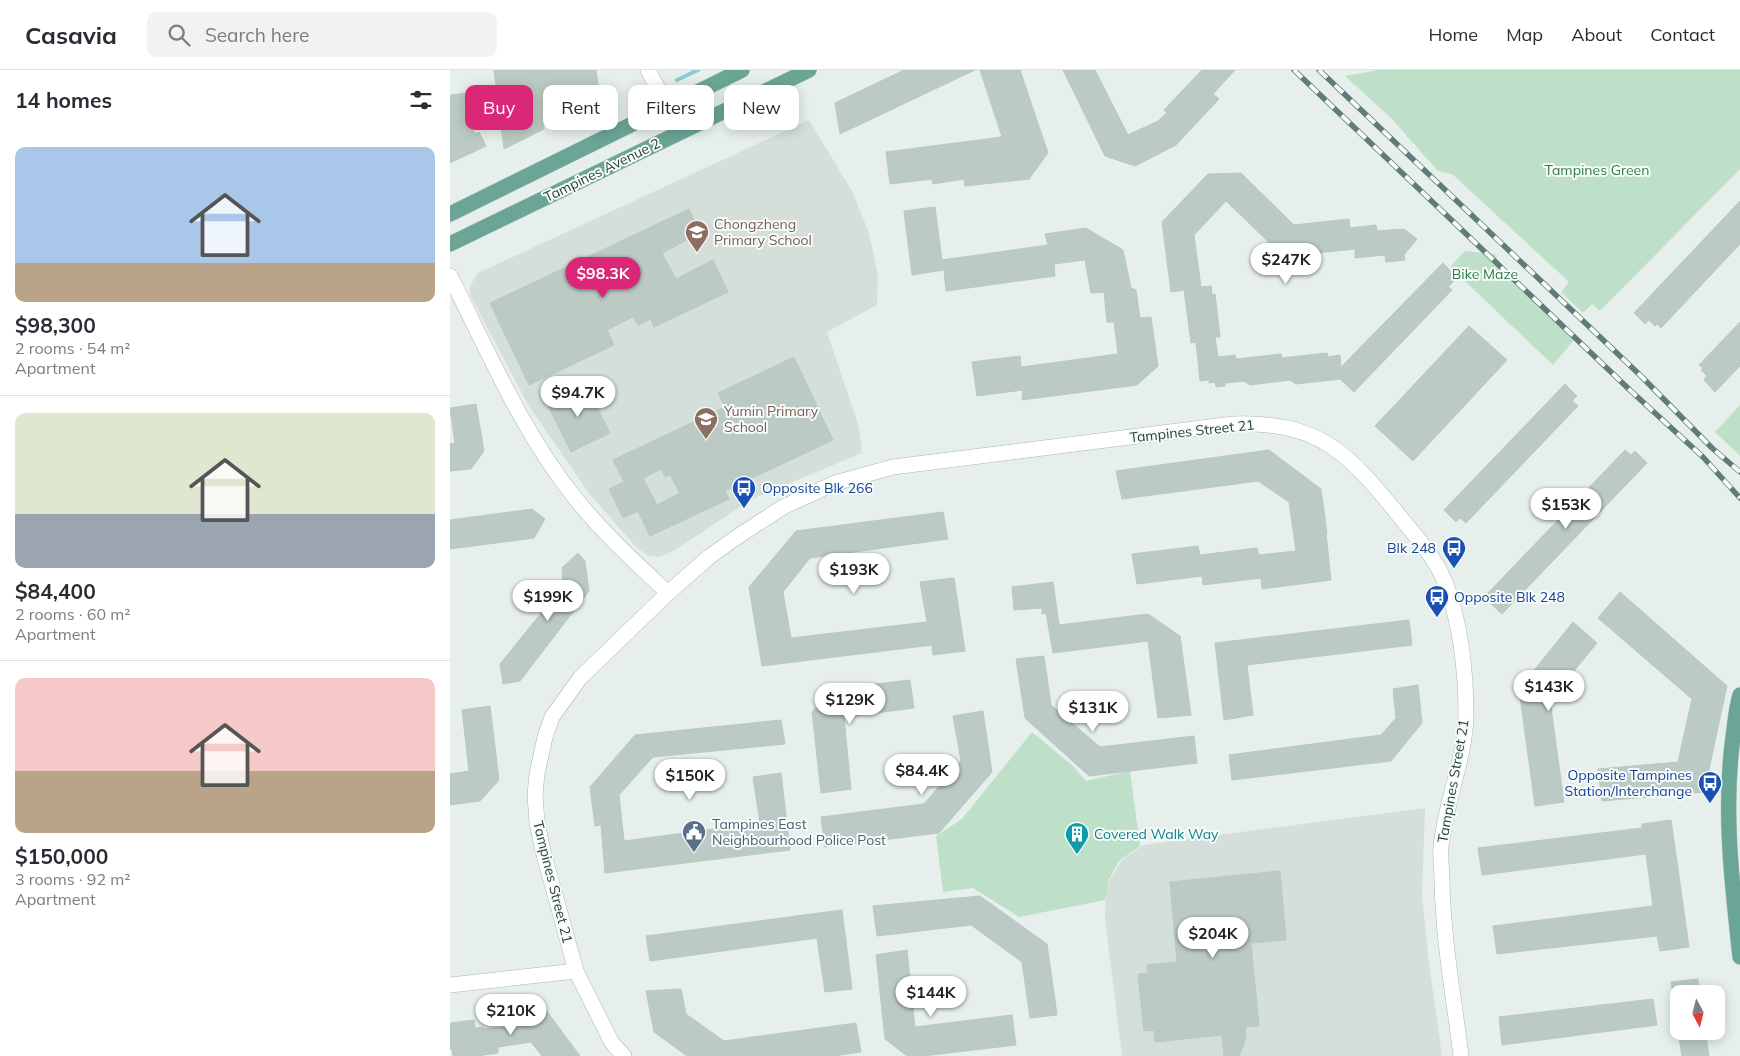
<!DOCTYPE html>
<html lang="en">
<head>
<meta charset="utf-8">
<style>
  body { margin:0; font-family:Mulish,sans-serif; background:#f2f2f3; color:#2b2b33; height:100vh; display:flex; flex-direction:column; font-size:19px; white-space:nowrap }
  * { box-sizing:border-box; margin:0 }
  p { font-size:16px; color:#7c7c81 }
  .icon { flex:none; width:28px; height:28px; fill:none; stroke:currentColor; stroke-width:2; stroke-linecap:round; stroke-linejoin:round }
  .map { position:relative; flex:1; overflow:hidden }
  .panel { display:flex; flex-direction:column; background:#fff; width:450px }
  .panel>* { flex:none }
  .banner { position:absolute; left:15px; top:15px; width:475px; height:45px; display:flex; gap:10px }
  .needle { width:32px; rotate:173deg }
  .fabs { position:absolute; left:1220px; top:915px; display:grid; gap:10px }
  .fabs a { display:grid; place-items:center; width:55px; height:55px; border-radius:10px; background:#fff; box-shadow:0 2px 12px #0003; font-size:25px }
  .price { position:absolute; translate:-50% -42px; padding:0 11px; border-radius:18px; background:#fff; color:#222; font-size:16px; line-height:32px; filter:drop-shadow(0 1px 2px #0008) }
  .price::after { content:''; position:absolute; left:50%; top:30px; width:15px; height:11px; margin-left:-8px; background:inherit; clip-path:polygon(0 0,100% 0,50% 100%) }
  .price.current { background:#db2777; color:#fff }
  ul { padding:0; list-style:none }
  li { display:grid; align-content:center; gap:10px; height:265px; padding:0 15px }
  li+li { border-top:1px solid #e1e1e2 }
  li span { display:grid; place-items:center; height:155px; border-radius:10px; color:#555 }
  li>.icon { margin-inline-start:auto }
  span .icon { width:90px; height:90px; fill:#fffc; stroke-width:1 }
  li b { font-size:21px }
  h2 { display:flex; justify-content:space-between; align-items:center; height:60px; padding:0 15px; font-size:21px }
  .tag { padding:0 18px; border-radius:10px; background:#fff; box-shadow:0 2px 12px #0003; font-size:18px; line-height:45px }
  .tag.current { background:#db2777; color:#fff }
  header { display:flex; align-items:center; gap:30px; box-sizing:border-box; height:70px; padding:0 25px; background:#fff; border-bottom:1px solid #e1e1e2 }
  header strong { font-size:24px }
  nav { display:flex; gap:28px; margin-inline-start:auto; font-size:18px }
  .search { width:350px; height:45px; background:#f2f2f3; display:flex; align-items:center; gap:12px; box-sizing:border-box; padding:0 18px; border-radius:10px; color:#7c7c81; font-size:19px }
  main { display:flex; flex:1; min-height:0 }
  .map>svg:first-child { display:block }
</style>
</head>
<body>
<header>
<strong>Casavia</strong>
<div class="search"><svg class="icon" aria-label="search" viewBox="0 0 24 24"><circle cx="10" cy="10" r="6"/><path d="M15 15l6 6"/></svg>Search here</div>
<nav><a>Home</a><a>Map</a><a>About</a><a>Contact</a></nav>
</header>
<main>
<section class="panel">
<h2>14 homes<svg class="icon" aria-label="filters" viewBox="0 0 24 24"><path d="M4 7h16M4 17h16"/><circle cx="9" cy="7" r="2"/><circle cx="15" cy="17" r="2"/></svg></h2>
<ul>
<li><span style="background:linear-gradient(#a9c7e8 75%,#b9a48a 0)"><svg class="icon" aria-label="home" viewBox="0 0 24 24"><path d="M3 11l9-7 9 7M6 9v11h12V9"/></svg></span><div><b>$98,300</b><p>2 rooms · 54 m²</p><p>Apartment</p></div></li>
<li><span style="background:linear-gradient(#dfe7d0 65%,#9aa5b1 0)"><svg class="icon" aria-label="home" viewBox="0 0 24 24"><path d="M3 11l9-7 9 7M6 9v11h12V9"/></svg></span><div><b>$84,400</b><p>2 rooms · 60 m²</p><p>Apartment</p></div></li>
<li><span style="background:linear-gradient(#f6c9c9 60%,#b9a48a 0)"><svg class="icon" aria-label="home" viewBox="0 0 24 24"><path d="M3 11l9-7 9 7M6 9v11h12V9"/></svg></span><div><b>$150,000</b><p>3 rooms · 92 m²</p><p>Apartment</p></div></li>
</ul>
</section>
<div class="map">
<svg width="1290" height="986" viewBox="0 0 1290 986">
  <rect width="100%" height="100%" fill="#e6efeb"/>
  <g fill="#d4dfda">
    <path d="M359,50l43,71 17,42 9,43 -1,29 -50,27 32,95 3,26 -110,46 -75,50 -17,8 -11,-1 -12,-8 -49,-56 -59,-86 -59,-111v-9l8,-13z"/>
    <path d="M975,738l-3,87 7,69 13,92h-320l-17,-137 1,-32 15,-26 22,-16z"/>
  </g>
  <g fill="#bfe0c8">
    <path d="M929,0h361v99l-140,142 -8,-7 -9,9 -22,-21 8,-10 -117,-108 -14,-3 -47,-53 -46,-42z"/>
    <path d="M1015,181l29,3 9,12 71,74 -21,25 -103,-98z"/>
    <path d="M1290,335v51l-25,-24z"/>
    <path d="M582,662l41,34 13,15 44,-10 10,75 -21,15 -11,20 -3,19 -86,17 -46,-29 -30,4 -7,-56 26,-17z"/>
  </g>
  <g fill="none" stroke-linecap="round" stroke-linejoin="round">
    <path stroke="#8ec9d4" stroke-width="4" d="M227,10l21,-10"/>
  </g>
  <g fill="#bbcac4" stroke="#b8c9c2" fill-rule="evenodd">
    <path d="M44,0h102l4,30 -12,2v5l-25,3 1,10h-7v4l-14,1 1,4 -40,20z"/>
    <path d="M454,0h71l-135,64 -5,-31z"/>
    <path d="M530,0h40l28,83 -19,26 -64,7 -1,-7 -31,5 -1,-5 -42,5 -4,-32 116,-15z"/>
    <path d="M613,0h32l33,65 30,-14 9,-8 -3,-3 38,-40h33l-22,24 6,5 -43,46 -41,21 -30,-10z"/>
    <path d="M26,22l1,15h-4v3l-10,1 12,23 4,-2 7,14 -36,17v-68z"/>
    <path d="M791,103l53,52 55,-6 1,9 26,-3 1,6 27,-2 13,10 -13,16 1,5 -19,2 -1,-7 -30,3v-9l-48,5 -1,-5 -27,3 -53,-51 -32,34 7,52 10,-1 1,9 3,-1 5,43h-5l3,20 17,-2 1,4 45,-5 1,4 45,-5 1,4 12,-2 1,12 102,-104 14,15 -9,9 4,3 -98,102 -14,-13 -44,5 -6,-4 -40,5 -6,-4 -19,2v3l-9,1 -1,-5 -6,1v-3l-9,1 -4,-39 -5,1 -7,-53 -13,2 -9,-70 46,-48z"/>
    <path d="M1290,131v43l-79,84 -4,-4 -2,2 -6,-6 -4,4 -11,-11z"/>
    <path d="M485,137l7,53 106,-15 -3,-11 41,-6 37,22 8,38 5,2 4,28 11,-1 7,49 -21,19 -115,15 1,-10 -46,6 -5,-34 48,-6 1,11 97,-13 -4,-32h-7l-3,-30 -13,1 -6,-33 -31,4 1,12 -109,15 -2,-21 -32,5 -8,-64z"/>
    <path d="M239,139l11,24 -38,20 14,26 37,-19 15,32 -74,35 -3,-8 -13,6 -5,-8 -26,13 7,15 -85,40 -39,-82z"/>
    <path d="M1290,252v44l-25,26 -11,-12 3,-4 -6,-6 2,-2 -4,-3z"/>
    <path d="M1019,256l38,34 -94,101 -38,-35z"/>
    <path d="M344,287l39,83 -108,51 4,8 -79,37 -12,-25 -15,7 -14,-29 15,-7 -11,-22 112,-53 -7,-14zM211,399l4,8 5,-2 10,18 -23,12 -14,-27z"/>
    <path d="M1115,314l12,12 -5,5 6,5 -112,117 -6,-5 -4,4 -12,-12z"/>
    <path d="M136,315l24,48 -39,19 -24,-48z"/>
    <path d="M26,334l8,47 -13,18 -21,2v-27l5,-1 -5,-35z"/>
    <path d="M819,380l52,39 6,44h-1l5,47 -69,9 -1,-11 -58,7 -1,-9 -65,8 -5,-30 66,-8 2,9 57,-7 2,7 37,-4 -7,-49 -31,-21 -136,18 -6,-28z"/>
    <path d="M1175,380l6,5 4,-4 12,12 -145,151 -12,-11 4,-4 -6,-6z"/>
    <path d="M82,439l13,10 -11,19 -84,11v-29z"/>
    <path d="M493,442l5,27 -138,19 -27,34 8,46 136,-16 -7,-40 34,-4 11,73 -32,4 -1,-10 -170,21 -13,-79 47,-56z"/>
    <path d="M128,483l7,8 4,30 -69,90 -17,3 -3,-20 63,-78 -1,-18z"/>
    <path d="M603,512l6,43 89,-11 32,22 11,79 -33,3 -10,-77 -95,12 -7,-40 -4,1v-6l-28,2 -2,-23z"/>
    <path d="M1170,522l107,94 -23,106 -102,9 -4,-32 80,-7 14,-63 -94,-81z"/>
    <path d="M959,550l3,25 -165,20 6,50 -29,5 -9,-77z"/>
    <path d="M1123,552l24,21 -47,57 14,102 -29,4 -16,-117z"/>
    <path d="M594,586l7,49 49,42 94,-11 3,27 -108,13 -64,-58 -9,-59z"/>
    <path d="M460,610l4,28 -70,9 7,72 -30,4 -9,-81 22,-23z"/>
    <path d="M968,615l4,38 -31,38 -159,19 -3,-25 152,-20 15,-17 -3,-29z"/>
    <path d="M40,636l9,74 -19,21 -30,4v-31l19,-3 -7,-61z"/>
    <path d="M533,641l9,61 -53,61 -114,14 -4,-30 103,-13 37,-43 -8,-45z"/>
    <path d="M331,650l4,24 -132,13 -34,38 5,46 136,-18 -7,-46 28,-4 9,77 -185,23 -4,-48 -6,1 -5,-39 45,-52z"/>
    <path d="M1221,750l18,127 -29,4 -3,-15 -160,18 -4,-28 160,-20 -7,-52 -164,21 -4,-27 164,-20v-4z"/>
    <path d="M830,801l6,69 -35,3 8,83 -14,1 1,11 -7,18h-15l-2,-21 -67,7 -1,-12 -10,1 -6,-57 10,-1 -1,-8 30,-3 -7,-80z"/>
    <path d="M530,826l67,48 10,71 -27,3 -8,-56 -51,-37 -94,11 -4,-30z"/>
    <path d="M392,840l10,79 -27,3 -8,-54 -167,23 -4,-25z"/>
    <path d="M457,880l8,77 97,-12 4,30 -93,11h-16l-22,-17 -9,-84z"/>
    <path d="M1248,909l2,15h-27l-2,-12z"/>
    <path d="M231,919l5,25 38,27 132,-18 5,29 -28,4h-146l-33,-24 -8,-41z"/>
    <path d="M1203,929l4,26 -155,20 -3,-28z"/>
    <path d="M96,940l34,46h-38l-11,-14 -33,5v6l-15,2v1h-30l-1,-7h-2v-26l24,-3 1,8 8,-1 1,2 21,-2 -1,-4 11,-1 -1,-8z"/>
    <path d="M1228,961h27l4,25h-27z"/>
  </g>
  <g fill="none" stroke-linecap="round" stroke-linejoin="round">
    <g stroke="#a8b8b2" stroke-width="16">
      <g id="minor">
        <path d="M198,0l33,62"/>
        <path d="M0,206c38,75 72,156 125,222 28,35 61,65 93,95"/>
        <path d="M0,915l126,-14"/>
        <path d="M174,986l-12,-13 -36,-72 -33,-120 -6,-28 -2,-28 2,-21 8,-37 7,-20 28,-39 88,-85 41,-36 25,-18 49,-32 52,-24 58,-16 340,-43c88,-3 116,30 168,94 17,21 37,43 46,69 14,40 19,86 19,129 -1,43 -21,87 -25,131 -1,11 1,23 1,34 1,59 12,117 19,175"/>
      </g>
    </g>
    <g stroke="#c2cac8" stroke-width="16">
      <g id="major">
        <path d="M0,144l292,-144"/>
        <path d="M0,174l359,-174"/>
        <path d="M1290,625c-4,13 -5,28 -7,42 -10,74 -1,146 7,220"/>
      </g>
    </g>
    <use href="#minor" stroke="#fff" stroke-width="15"/>
    <use href="#major" stroke="#6aa596" stroke-width="15"/>
    <g stroke="#5f7d75" stroke-width="5.5">
      <g id="rail">
        <path d="M844,0l338,322 71,65 37,41"/>
        <path d="M869,0l322,306 71,72 28,24"/>
      </g>
    </g>
    <use href="#rail" stroke="#f7fbf9" stroke-width="4" stroke-dasharray="11" stroke-linecap="butt"/>
  </g>
  <defs>
    <g id="school-pin" transform="scale(1.25)"><path d="M0 17L-7.5 6A9.5 9.5 0 1 1 7.5 6Z" fill="#8d6e63" stroke="#f7fbf9"/><path d="M0-5L7-2L0 1L-7-2ZM-4 1L0 2.5L4 1V4Q0 6-4 4Z" fill="#fff"/></g>
    <g id="bus-pin" transform="scale(1.25)"><path d="M0 17L-7.5 6A9.5 9.5 0 1 1 7.5 6Z" fill="#1a4fb4" stroke="#f7fbf9"/><path d="M-5-6H5V4H4V6H2V4H-2V6H-4V4H-5ZM-3.5-4V0h7V-4ZM-3.5 1.2v1.5H-2V1.2ZM2 1.2v1.5H3.5V1.2Z" fill="#fff"/></g>
    <g id="civic-pin" transform="scale(1.25)"><path d="M0 17L-7.5 6A9.5 9.5 0 1 1 7.5 6Z" fill="#5c6f8a" stroke="#f7fbf9"/><path d="M-.6-6.5H3V-4.5H.6V-3L4-1V1h2V6H-6V1h2V-1L-.6-3ZM-1.2 2.5V6h2.4V2.5Z" fill="#fff"/></g>
    <g id="building-pin" transform="scale(1.25)"><path d="M0 17L-7.5 6A9.5 9.5 0 1 1 7.5 6Z" fill="#0f9aa8" stroke="#f7fbf9"/><path d="M-4-6H4V6H1V3H-1V6H-4ZM-2.5-4.3h1.7v1.8h-1.7ZM.8-4.3h1.7v1.8H.8ZM-2.5-1h1.7V.8h-1.7ZM.8-1h1.7V.8H.8Z" fill="#fff"/></g>
  </defs>
  <g fill-rule="evenodd">
    <use href="#school-pin" x="247" y="162"/>
    <use href="#school-pin" x="256" y="349"/>
    <use href="#bus-pin" x="294" y="418"/>
    <use href="#bus-pin" x="1004" y="478"/>
    <use href="#bus-pin" x="987" y="527"/>
    <use href="#bus-pin" x="1260" y="713"/>
    <use href="#civic-pin" x="244" y="762"/>
    <use href="#building-pin" x="627" y="764"/>
  </g>
  <g text-anchor="middle" dominant-baseline="central" stroke-width="4" stroke-linejoin="round" paint-order="stroke">
    <g font-size="14" fill="#24423a" stroke="#f7fbf9">
      <text transform="translate(152 100) rotate(-26)">Tampines Avenue 2</text>
      <text transform="translate(742 361) rotate(-6)">Tampines Street 21</text>
      <text transform="translate(1003 711) rotate(-80)">Tampines Street 21</text>
      <text transform="translate(103 812) rotate(76)">Tampines Street 21</text>
    </g>
    <g font-size="14" fill="#2d7a4b" stroke="#f7fbf9">
      <text x="1147" y="100">Tampines Green</text>
      <text x="1035" y="204">Bike Maze</text>
    </g>
    <g font-size="14" fill="#785e54" stroke="#f7fbf9" text-anchor="start">
      <text x="264" y="154">Chongzheng<tspan x="264" dy="16">Primary School</tspan></text>
      <text x="274" y="341">Yumin Primary<tspan x="274" dy="16">School</tspan></text>
    </g>
    <g font-size="14" fill="#164399" stroke="#f7fbf9" text-anchor="start">
      <text x="312" y="418">Opposite Blk 266</text>
      <text x="986" y="478" text-anchor="end">Blk 248</text>
      <text x="1004" y="527">Opposite Blk 248</text>
      <text x="1242" y="705" text-anchor="end">Opposite Tampines<tspan x="1242" dy="16">Station/Interchange</tspan></text>
    </g>
    <g font-size="14" fill="#4e5e75" stroke="#f7fbf9" text-anchor="start">
      <text x="262" y="754">Tampines East<tspan x="262" dy="16">Neighbourhood Police Post</tspan></text>
    </g>
    <g font-size="14" fill="#0d838f" stroke="#f7fbf9" text-anchor="start">
      <text x="644" y="764">Covered Walk Way</text>
    </g>
  </g>
</svg>
<div class="fabs">
<a><svg class="needle" viewBox="-14 -14 28 28"><path d="M0-13l5 13h-10z" fill="#e53935"/><path d="M0 13l5-13h-10z" fill="#7c7c81"/></svg></a>
</div>
<b class="price" style="left:836px;top:215px">$247K</b>
<b class="price current" style="left:153px;top:229px">$98.3K</b>
<b class="price" style="left:128px;top:348px">$94.7K</b>
<b class="price" style="left:1116px;top:460px">$153K</b>
<b class="price" style="left:404px;top:525px">$193K</b>
<b class="price" style="left:98px;top:552px">$199K</b>
<b class="price" style="left:1099px;top:642px">$143K</b>
<b class="price" style="left:400px;top:655px">$129K</b>
<b class="price" style="left:643px;top:663px">$131K</b>
<b class="price" style="left:472px;top:726px">$84.4K</b>
<b class="price" style="left:240px;top:731px">$150K</b>
<b class="price" style="left:763px;top:889px">$204K</b>
<b class="price" style="left:481px;top:948px">$144K</b>
<b class="price" style="left:61px;top:966px">$210K</b>
<div class="banner">
<a class="tag current">Buy</a>
<a class="tag">Rent</a>
<a class="tag">Filters</a>
<a class="tag">New</a>
</div>
</div>
</main>
</body>
</html>
